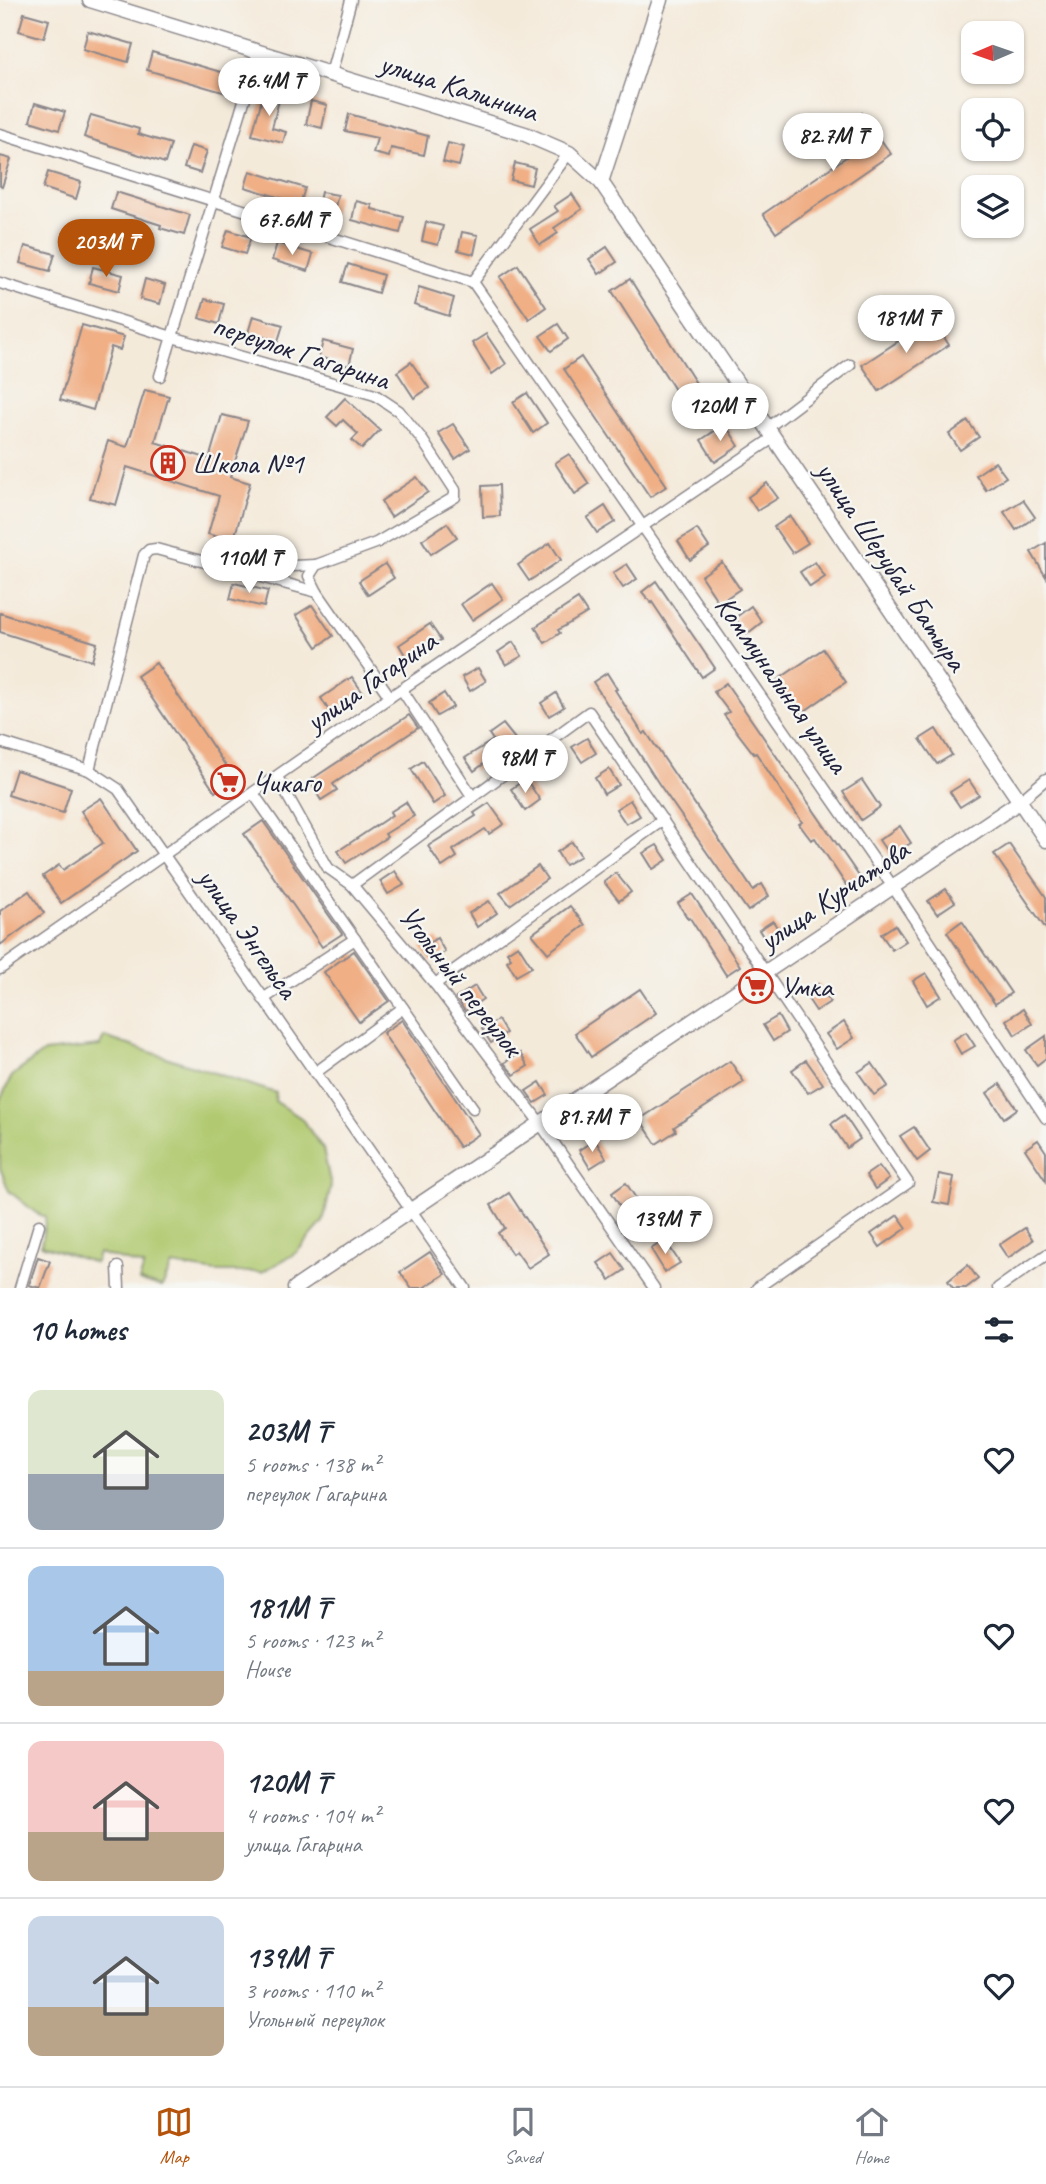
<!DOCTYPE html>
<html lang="en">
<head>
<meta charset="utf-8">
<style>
  body { margin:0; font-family:Caveat,sans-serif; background:#f6f6f7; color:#1f2937; height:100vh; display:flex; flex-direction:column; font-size:26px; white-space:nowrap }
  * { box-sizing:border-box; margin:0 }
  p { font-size:23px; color:#747a83 }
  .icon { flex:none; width:38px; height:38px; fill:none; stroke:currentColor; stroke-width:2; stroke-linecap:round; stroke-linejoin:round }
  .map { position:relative; height:1288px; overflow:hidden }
  .details { display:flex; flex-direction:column; background:#fff; flex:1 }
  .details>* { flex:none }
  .needle { width:46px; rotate:268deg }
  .tools { position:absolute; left:961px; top:21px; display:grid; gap:14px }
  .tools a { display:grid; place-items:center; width:63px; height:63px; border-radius:14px; background:#fff; box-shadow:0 2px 5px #0004; font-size:35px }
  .price { position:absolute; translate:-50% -60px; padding:0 16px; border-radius:24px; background:#fff; color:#222; font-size:23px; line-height:46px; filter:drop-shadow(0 2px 4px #0008) }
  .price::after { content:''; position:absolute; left:50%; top:42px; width:21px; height:16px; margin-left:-10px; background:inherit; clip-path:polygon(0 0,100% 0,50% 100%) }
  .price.selected { background:#b45309; color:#fff }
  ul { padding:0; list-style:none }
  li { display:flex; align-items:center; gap:21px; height:175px; padding:0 28px }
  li+li { border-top:2px solid #e0e1e3 }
  li span { display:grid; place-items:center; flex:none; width:196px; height:140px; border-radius:14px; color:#555 }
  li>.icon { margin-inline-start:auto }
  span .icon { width:84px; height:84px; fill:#fffc; stroke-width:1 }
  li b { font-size:30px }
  h2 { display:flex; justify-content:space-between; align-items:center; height:84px; padding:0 28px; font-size:30px }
  .menu { display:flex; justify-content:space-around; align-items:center; height:98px; border-top:2px solid #e0e1e3; background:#fff; font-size:19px; color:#747a83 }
  .menu a { display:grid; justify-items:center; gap:4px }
  .menu .selected { color:#b45309 }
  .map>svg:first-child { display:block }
</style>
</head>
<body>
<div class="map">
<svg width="1046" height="1288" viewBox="0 0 1046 1288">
  <rect width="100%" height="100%" fill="#f6f6f2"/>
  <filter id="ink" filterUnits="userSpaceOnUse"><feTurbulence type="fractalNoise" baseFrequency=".0143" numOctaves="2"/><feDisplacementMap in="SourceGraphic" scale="14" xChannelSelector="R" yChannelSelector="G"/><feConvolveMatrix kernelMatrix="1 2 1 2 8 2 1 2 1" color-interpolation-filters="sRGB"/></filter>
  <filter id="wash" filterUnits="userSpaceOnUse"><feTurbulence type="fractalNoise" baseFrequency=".00686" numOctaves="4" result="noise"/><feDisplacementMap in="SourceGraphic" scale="28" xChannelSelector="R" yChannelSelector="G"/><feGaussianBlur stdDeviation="1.57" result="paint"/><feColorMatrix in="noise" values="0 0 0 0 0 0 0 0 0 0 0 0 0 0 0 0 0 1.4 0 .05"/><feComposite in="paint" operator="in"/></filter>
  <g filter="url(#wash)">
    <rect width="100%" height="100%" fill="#f4eada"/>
    <path fill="#b1c96f" stroke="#6a7655" stroke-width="2" d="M104,1037l172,56 -1,8 26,17 22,31 8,37 -8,36 -27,31 -34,19h-46l-44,-7 -10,22 -23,-6 5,-15 -46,-13 -3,10 -54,-18 5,-28 -10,-4 -27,-22 -9,-23v-68l12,-24 32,-24 56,-6z"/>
    <g id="blocks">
      <g fill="#f0af85">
        <path d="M24,13l25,7 -5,18 -25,-7z"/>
        <path d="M88,31l45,13 -5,18 -45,-13z"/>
        <path d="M152,52l79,23 -5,18 -79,-23z"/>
        <path d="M265,88l16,4 -9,36 14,4 -3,11 -31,-8z"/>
        <path d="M311,101l16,4 -5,23 -16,-4z"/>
        <path d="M35,103l30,9 -6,18 -29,-9z"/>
        <path d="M862,113l29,41 -115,79 -13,-19 89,-61 -16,-22z"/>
        <path d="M349,114l79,22 -4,19 -33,-7 -2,9 -16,-4 4,-15 -32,-7z"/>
        <path d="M91,115l48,14 -1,5 33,10 -6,19 -81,-26z"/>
        <path d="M448,143l16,4 -5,19 -16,-4z"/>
        <path d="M191,146l16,5 -7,22 -16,-5z"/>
        <path d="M0,156l11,3 -9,28 -2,-1z"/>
        <path d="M515,163l20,5 -4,17 -20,-5z"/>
        <path d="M250,171l55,17 -5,16 -55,-17z"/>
        <path d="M48,172l33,10 -5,17 -33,-11z"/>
        <path d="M116,192l74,23 -6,20 -24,-7 1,-3 -50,-16z"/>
        <path d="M321,192l17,3 -5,19 -16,-4z"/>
        <path d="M572,194l10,15 -28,19 4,5 -18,12 -10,-16 28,-18 -4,-5z"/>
        <path d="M356,201l16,4v4l32,8 -4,16 -48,-13z"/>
        <path d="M426,222l17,4 -5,19 -16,-4z"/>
        <path d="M228,230l23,7 -6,17 -23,-7z"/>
        <path d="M462,232l16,3 -4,19 -16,-4z"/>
        <path d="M277,243l36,11 -5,17 -36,-11z"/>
        <path d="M25,246l30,8 -5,17 -30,-8z"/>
        <path d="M607,247l10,15 -18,12 -10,-15z"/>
        <path d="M348,264l35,11 -5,18 -36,-11z"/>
        <path d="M518,265l28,42 -17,12 -29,-42z"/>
        <path d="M93,267l30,8 -4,16 -30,-8z"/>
        <path d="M145,279l20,6 -5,19 -20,-5z"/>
        <path d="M630,279l81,128 -20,13 -10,-14 3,-2 -72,-113z"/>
        <path d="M419,287l35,11 -5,18 -35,-11z"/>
        <path d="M205,299l19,5 -5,20 -20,-6z"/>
        <path d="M253,316l30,9 -5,16 -30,-8z"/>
        <path d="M932,319l17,26 -70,46 -17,-26z"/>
        <path d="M558,324l10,15 -17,12 -11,-15z"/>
        <path d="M82,325l42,12 -4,13 -9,-3 -18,63 -33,-10z"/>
        <path d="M486,334l20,30 -14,10 -20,-31z"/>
        <path d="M323,341l30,8 -4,17 -30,-9z"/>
        <path d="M581,357l86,129 -17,11 -86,-128z"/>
        <path d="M411,362l18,26 -15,10 -17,-26z"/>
        <path d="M145,390l24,6 -14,46 54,17 13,-44 26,6 -18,56 20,6 -17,59 -25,-8 11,-38 -92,-29 -11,38 -26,-7 18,-57 19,6z"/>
        <path d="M527,393l20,30 -14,10 -20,-31z"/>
        <path d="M345,398l35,32 -18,19 -10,-9 6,-6 -15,-14 -6,6 -10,-9z"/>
        <path d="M968,421l11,16 -19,13 -11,-16z"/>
        <path d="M453,424l17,25 -15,10 -17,-26z"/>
        <path d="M725,424l14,22 -24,16 -14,-22z"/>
        <path d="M569,454l20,30 -14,10 -20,-31z"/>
        <path d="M995,462l11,15 -20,13 -10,-15z"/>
        <path d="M417,477l11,15 -37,25 -10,-16z"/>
        <path d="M767,483l11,15 -21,13 -9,-14z"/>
        <path d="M499,485l1,31 -17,1 -1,-31z"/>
        <path d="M1023,500l12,17 -19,13 -12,-18z"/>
        <path d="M605,506l10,16 -18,11 -10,-15z"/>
        <path d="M790,516l18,27 -16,10 -18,-26z"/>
        <path d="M447,523l10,14 -26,17 -9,-14z"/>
        <path d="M697,529l12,18 -19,13 -12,-19z"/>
        <path d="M550,543l11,17 -32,21 -11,-16z"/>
        <path d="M1046,543v34l-15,-25z"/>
        <path d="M722,562l18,27 -21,14 -18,-27z"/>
        <path d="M815,562l10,15 -15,10 -10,-15z"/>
        <path d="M385,564l9,14 -26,17 -9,-14z"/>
        <path d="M627,564l10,15 -14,9 -10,-15z"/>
        <path d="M656,581l59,87 -13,9 -50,-75 -1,1 -9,-11z"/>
        <path d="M234,583l34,8 -4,16 -34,-8z"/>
        <path d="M492,583l11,16 -31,21 -11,-16z"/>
        <path d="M578,599l9,14 -29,17 2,3 -15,10 -10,-16z"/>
        <path d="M312,605l21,31 -16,11 -21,-32z"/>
        <path d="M751,606l11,16 -15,12 -12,-16z"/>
        <path d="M0,613l97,30 -5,18 -92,-29z"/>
        <path d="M430,624l11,16 -32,21 -10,-16z"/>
        <path d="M513,642l9,14 -16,9 -8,-13z"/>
        <path d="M823,649l23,33 -47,33 -23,-34z"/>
        <path d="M156,663l78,115 -19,14 -78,-116z"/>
        <path d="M478,668l8,13 -16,10 -8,-14z"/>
        <path d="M607,673l10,16 -2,1 28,44 3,-2 107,158 9,-6 7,12 -21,15 -89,-127 -66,-102z"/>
        <path d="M352,677l11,16 -32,21 -10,-16z"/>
        <path d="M726,683l137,199 -13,9 -35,-53 -4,2 -12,-16 3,-2 -46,-69 -2,1 -30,-39 5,-3 -15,-20z"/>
        <path d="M444,693l9,14 -16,9 -8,-13z"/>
        <path d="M556,693l8,14 -15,9 -8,-13z"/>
        <path d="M409,715l9,13 -85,56 4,6 -16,10 -12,-19z"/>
        <path d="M503,724l13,16 -42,31 -9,-13 28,-18 -4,-6z"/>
        <path d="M936,729l16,26 -15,9 -17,-25z"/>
        <path d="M587,738l9,15 -14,9 -10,-15z"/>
        <path d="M423,761l22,35 -12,8 -22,-35z"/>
        <path d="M609,769l10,16 -15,9 -9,-16z"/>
        <path d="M16,770l55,18 -8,25 -55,-18z"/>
        <path d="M526,779l14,21 -15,11 -14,-22z"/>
        <path d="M862,780l18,27 -19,13 -18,-28z"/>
        <path d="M969,780l10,15 -19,12 -10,-15z"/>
        <path d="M101,798l36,53 -76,52 -18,-27 16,-11 4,5 40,-27 -22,-32z"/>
        <path d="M630,800l10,16 -14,8 -10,-15z"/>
        <path d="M406,802l8,14 -29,18 2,3 -41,26 -8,-12 54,-36 -2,-3z"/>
        <path d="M489,803l15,21 -15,10 -4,-5 -32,21 4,7 -15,10 -14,-21 48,-30 -2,-3z"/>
        <path d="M263,821l79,113 -20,13 -78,-113z"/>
        <path d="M900,826l11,17 -21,13 -11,-16z"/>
        <path d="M572,842l9,14 -16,9 -8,-13z"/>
        <path d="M1009,844l37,53v32l-52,-75z"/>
        <path d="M657,845l10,15 -14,9 -10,-16z"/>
        <path d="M538,866l9,13 -37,26 -10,-12z"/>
        <path d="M395,871l9,14 -16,9 -8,-13z"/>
        <path d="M616,873l15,19 -12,9 -15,-19z"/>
        <path d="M946,889l9,13 -18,12 -9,-13z"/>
        <path d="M29,891l15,22 -44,32v-34z"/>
        <path d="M692,894l48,72 -14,9 -36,-57 -2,1 -10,-16z"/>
        <path d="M489,901l8,12 -20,14 -8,-14z"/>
        <path d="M570,906l15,19 -37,28 -16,-19z"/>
        <path d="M773,921l10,16 -14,9 -10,-16z"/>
        <path d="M962,921l49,72 -16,11 -48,-72z"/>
        <path d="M895,925l11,16 -14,9 -11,-16z"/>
        <path d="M437,938l8,14 -15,9 -9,-13z"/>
        <path d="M518,945l14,22 -16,9 -9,-15 4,-3 -4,-6z"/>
        <path d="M354,951l35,50 -30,21 -35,-50z"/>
        <path d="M926,973l15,23 -14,9 -14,-24z"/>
        <path d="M818,984l12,18 -14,9 -12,-18z"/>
        <path d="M475,986l8,13 -18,12 -9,-13z"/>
        <path d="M640,989l16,24 -65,44 -16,-24z"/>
        <path d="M1023,1009l9,15 -17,11 -9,-15z"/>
        <path d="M778,1016l9,16 -14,9 -10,-16z"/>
        <path d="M402,1020l77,114 -20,13 -76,-114z"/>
        <path d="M498,1020l8,13 -15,10 -9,-14z"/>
        <path d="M844,1022l10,16 -17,11 -11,-15z"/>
        <path d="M966,1032l9,14 -14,8 -8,-14z"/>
        <path d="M1046,1036v22l-9,7 -11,-15z"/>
        <path d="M520,1053l8,13 -14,9 -10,-12z"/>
        <path d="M806,1060l17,24 -15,9 -16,-23z"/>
        <path d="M730,1061l14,21 -70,45 2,4 -20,13 -16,-25z"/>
        <path d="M872,1063l16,23 -14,9 -16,-23z"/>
        <path d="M540,1082l8,13 -13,8 -9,-12z"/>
        <path d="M1000,1084l17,25 -13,9 -17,-25z"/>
        <path d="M844,1115l16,24 -13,9 -16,-24z"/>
        <path d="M914,1127l16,24 -13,10 -17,-25z"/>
        <path d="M595,1140l11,18 -16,10 -11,-18z"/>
        <path d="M1038,1140l8,12v29l-21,-32z"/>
        <path d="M879,1166l10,13 -14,10 -9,-14z"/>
        <path d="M939,1174l15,3 -5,28 -16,-3z"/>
        <path d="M626,1183l15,23 -15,10 -14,-23z"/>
        <path d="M509,1193l40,61 -21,14 -12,-17 -4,3 -14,-21 7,-5 -14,-23z"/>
        <path d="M898,1215l9,13 -27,19 -9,-13z"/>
        <path d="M1025,1228l8,12 -25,18 -9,-13z"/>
        <path d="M665,1240l15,23 -15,9 -14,-23z"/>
        <path d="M430,1252l15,22 -22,14h-12l-11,-16z"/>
        <path d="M613,1253l12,17 -15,10 -12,-17z"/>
        <path d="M38,1257l12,4 -10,27 -11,-3z"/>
        <path d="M968,1265l10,14 -12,9h-13l-5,-7z"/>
      </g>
    </g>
  </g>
  <g filter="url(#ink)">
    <use href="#blocks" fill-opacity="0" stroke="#8b868a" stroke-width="2"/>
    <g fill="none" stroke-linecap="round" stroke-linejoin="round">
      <g stroke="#8b868a" stroke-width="13">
        <g id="minor">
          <path d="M331,74l20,-74"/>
          <path d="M0,134l473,148 420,605 153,231"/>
          <path d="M473,282l96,-129"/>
          <path d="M0,283l172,54 203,58 24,16 22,27 34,52v7l-79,46 -60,22 -7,11 8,16"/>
          <path d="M160,376l99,-324"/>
          <path d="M767,428l83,-63"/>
          <path d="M246,568l70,-3"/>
          <path d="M402,690l70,106"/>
          <path d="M0,742l89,28 29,19 347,499"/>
          <path d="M89,770l55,-215 5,-5 7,-1 161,43 73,105"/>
          <path d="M277,777l51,91 24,17 83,99 105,139 114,165"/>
          <path d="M253,793l220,315"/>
          <path d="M1019,802l27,-23"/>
          <path d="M352,885l237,-173 319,471 -151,105"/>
          <path d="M0,969l390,-272 383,-259"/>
          <path d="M435,984l228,-164"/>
          <path d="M263,999l92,-60"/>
          <path d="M315,1073l88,-65"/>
          <path d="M118,1267l1,21"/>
          <path d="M20,1288l19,-63"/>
          <path d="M998,1288l48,-33"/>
        </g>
      </g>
      <g stroke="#8b868a" stroke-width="17">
        <g id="tertiary">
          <path d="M90,0l435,134 44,19 32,29 445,658"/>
          <path d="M601,182l59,-182"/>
          <path d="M295,1288l724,-486"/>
        </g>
      </g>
      <use href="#minor" stroke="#fff" stroke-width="10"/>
      <use href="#tertiary" stroke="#fff" stroke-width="14"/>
    </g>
  </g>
  <defs>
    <g id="building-ring" transform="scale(1.75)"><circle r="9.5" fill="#f6f6f2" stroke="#c8321e" stroke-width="1.5"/><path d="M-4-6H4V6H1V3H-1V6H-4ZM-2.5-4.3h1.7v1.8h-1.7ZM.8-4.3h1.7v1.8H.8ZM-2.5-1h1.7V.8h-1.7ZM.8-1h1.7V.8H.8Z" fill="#c8321e"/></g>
    <g id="supermarket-ring" transform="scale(1.75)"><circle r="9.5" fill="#f6f6f2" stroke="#c8321e" stroke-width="1.5"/><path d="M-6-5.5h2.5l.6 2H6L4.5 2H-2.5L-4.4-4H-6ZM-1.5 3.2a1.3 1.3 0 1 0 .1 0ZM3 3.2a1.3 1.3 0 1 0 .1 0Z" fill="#c8321e"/></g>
  </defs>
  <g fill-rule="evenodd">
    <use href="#building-ring" x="168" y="463"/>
    <use href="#supermarket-ring" x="228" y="782"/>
    <use href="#supermarket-ring" x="756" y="986"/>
  </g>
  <g text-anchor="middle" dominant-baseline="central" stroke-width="5" stroke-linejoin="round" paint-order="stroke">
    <g font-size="30" fill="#22223b" stroke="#f6f6f2">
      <text transform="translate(459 87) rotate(18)">улица Калинина</text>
      <text transform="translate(301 352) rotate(18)">переулок Гагарина</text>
      <text transform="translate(892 566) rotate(56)">улица Шерубай Батыра</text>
      <text transform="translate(371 681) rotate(-35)">улица Гагарина</text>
      <text transform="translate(782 684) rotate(55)">Коммунальная улица</text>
      <text transform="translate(834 895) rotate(-34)">улица Курчатова</text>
      <text transform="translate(248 933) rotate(55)">улица Энгельса</text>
      <text transform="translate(461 981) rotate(52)">Угольный переулок</text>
    </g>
    <g font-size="30" fill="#22223b" stroke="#f6f6f2" text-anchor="start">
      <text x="192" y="463">Школа №1</text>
      <text x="252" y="782">Чикаго</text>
      <text x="780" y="986">Умка</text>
    </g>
  </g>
</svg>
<div class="tools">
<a><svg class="needle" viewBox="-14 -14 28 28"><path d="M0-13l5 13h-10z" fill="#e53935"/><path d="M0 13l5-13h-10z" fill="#747a83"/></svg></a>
<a><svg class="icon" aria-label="locate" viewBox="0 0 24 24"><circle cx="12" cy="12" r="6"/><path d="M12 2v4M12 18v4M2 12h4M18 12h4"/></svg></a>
<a><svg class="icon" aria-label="layers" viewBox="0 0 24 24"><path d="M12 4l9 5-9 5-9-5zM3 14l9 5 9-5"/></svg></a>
</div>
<b class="price" style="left:269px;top:118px">76.4M ₸</b>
<b class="price" style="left:833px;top:173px">82.7M ₸</b>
<b class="price" style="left:292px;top:257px">67.6M ₸</b>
<b class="price selected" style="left:106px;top:279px">203M ₸</b>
<b class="price" style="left:906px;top:355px">181M ₸</b>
<b class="price" style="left:720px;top:443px">120M ₸</b>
<b class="price" style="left:249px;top:595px">110M ₸</b>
<b class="price" style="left:525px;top:795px">98M ₸</b>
<b class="price" style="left:592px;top:1154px">81.7M ₸</b>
<b class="price" style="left:665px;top:1256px">139M ₸</b>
</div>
<section class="details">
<h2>10 homes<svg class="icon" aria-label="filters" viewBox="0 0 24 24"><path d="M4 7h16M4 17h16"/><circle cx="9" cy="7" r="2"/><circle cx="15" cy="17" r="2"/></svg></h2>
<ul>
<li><span style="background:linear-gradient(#dfe7d0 60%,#9aa5b1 0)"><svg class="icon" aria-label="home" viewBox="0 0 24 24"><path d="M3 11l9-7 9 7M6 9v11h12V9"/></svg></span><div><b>203M ₸</b><p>5 rooms · 138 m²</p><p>переулок Гагарина</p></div><svg class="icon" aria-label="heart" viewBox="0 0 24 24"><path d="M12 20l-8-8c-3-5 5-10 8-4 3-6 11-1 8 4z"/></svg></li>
<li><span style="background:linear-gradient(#a9c7e8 75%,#b9a48a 0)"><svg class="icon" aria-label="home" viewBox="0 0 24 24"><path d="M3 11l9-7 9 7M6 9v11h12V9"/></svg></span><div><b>181M ₸</b><p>5 rooms · 123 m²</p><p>House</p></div><svg class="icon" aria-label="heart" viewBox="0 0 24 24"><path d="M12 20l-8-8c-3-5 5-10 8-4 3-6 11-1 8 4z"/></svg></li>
<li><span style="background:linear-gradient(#f6c9c9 65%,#b9a48a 0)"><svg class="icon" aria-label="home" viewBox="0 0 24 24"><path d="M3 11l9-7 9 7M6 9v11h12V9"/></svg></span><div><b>120M ₸</b><p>4 rooms · 104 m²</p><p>улица Гагарина</p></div><svg class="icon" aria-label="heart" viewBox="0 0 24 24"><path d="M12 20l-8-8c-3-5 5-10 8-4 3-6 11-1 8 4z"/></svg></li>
<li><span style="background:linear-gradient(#c9d6e8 65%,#b9a48a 0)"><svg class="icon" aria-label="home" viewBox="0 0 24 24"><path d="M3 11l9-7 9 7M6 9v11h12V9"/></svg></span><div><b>139M ₸</b><p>3 rooms · 110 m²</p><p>Угольный переулок</p></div><svg class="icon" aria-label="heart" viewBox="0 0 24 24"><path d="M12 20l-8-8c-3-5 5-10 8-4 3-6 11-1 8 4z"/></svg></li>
</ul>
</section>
<nav class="menu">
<a class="selected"><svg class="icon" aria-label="map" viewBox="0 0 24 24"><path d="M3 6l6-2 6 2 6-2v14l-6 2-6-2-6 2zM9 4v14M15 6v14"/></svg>Map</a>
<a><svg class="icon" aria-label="saved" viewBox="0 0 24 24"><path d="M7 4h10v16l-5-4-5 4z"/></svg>Saved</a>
<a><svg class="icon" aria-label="home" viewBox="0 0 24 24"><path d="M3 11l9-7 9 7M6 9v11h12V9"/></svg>Home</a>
</nav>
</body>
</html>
